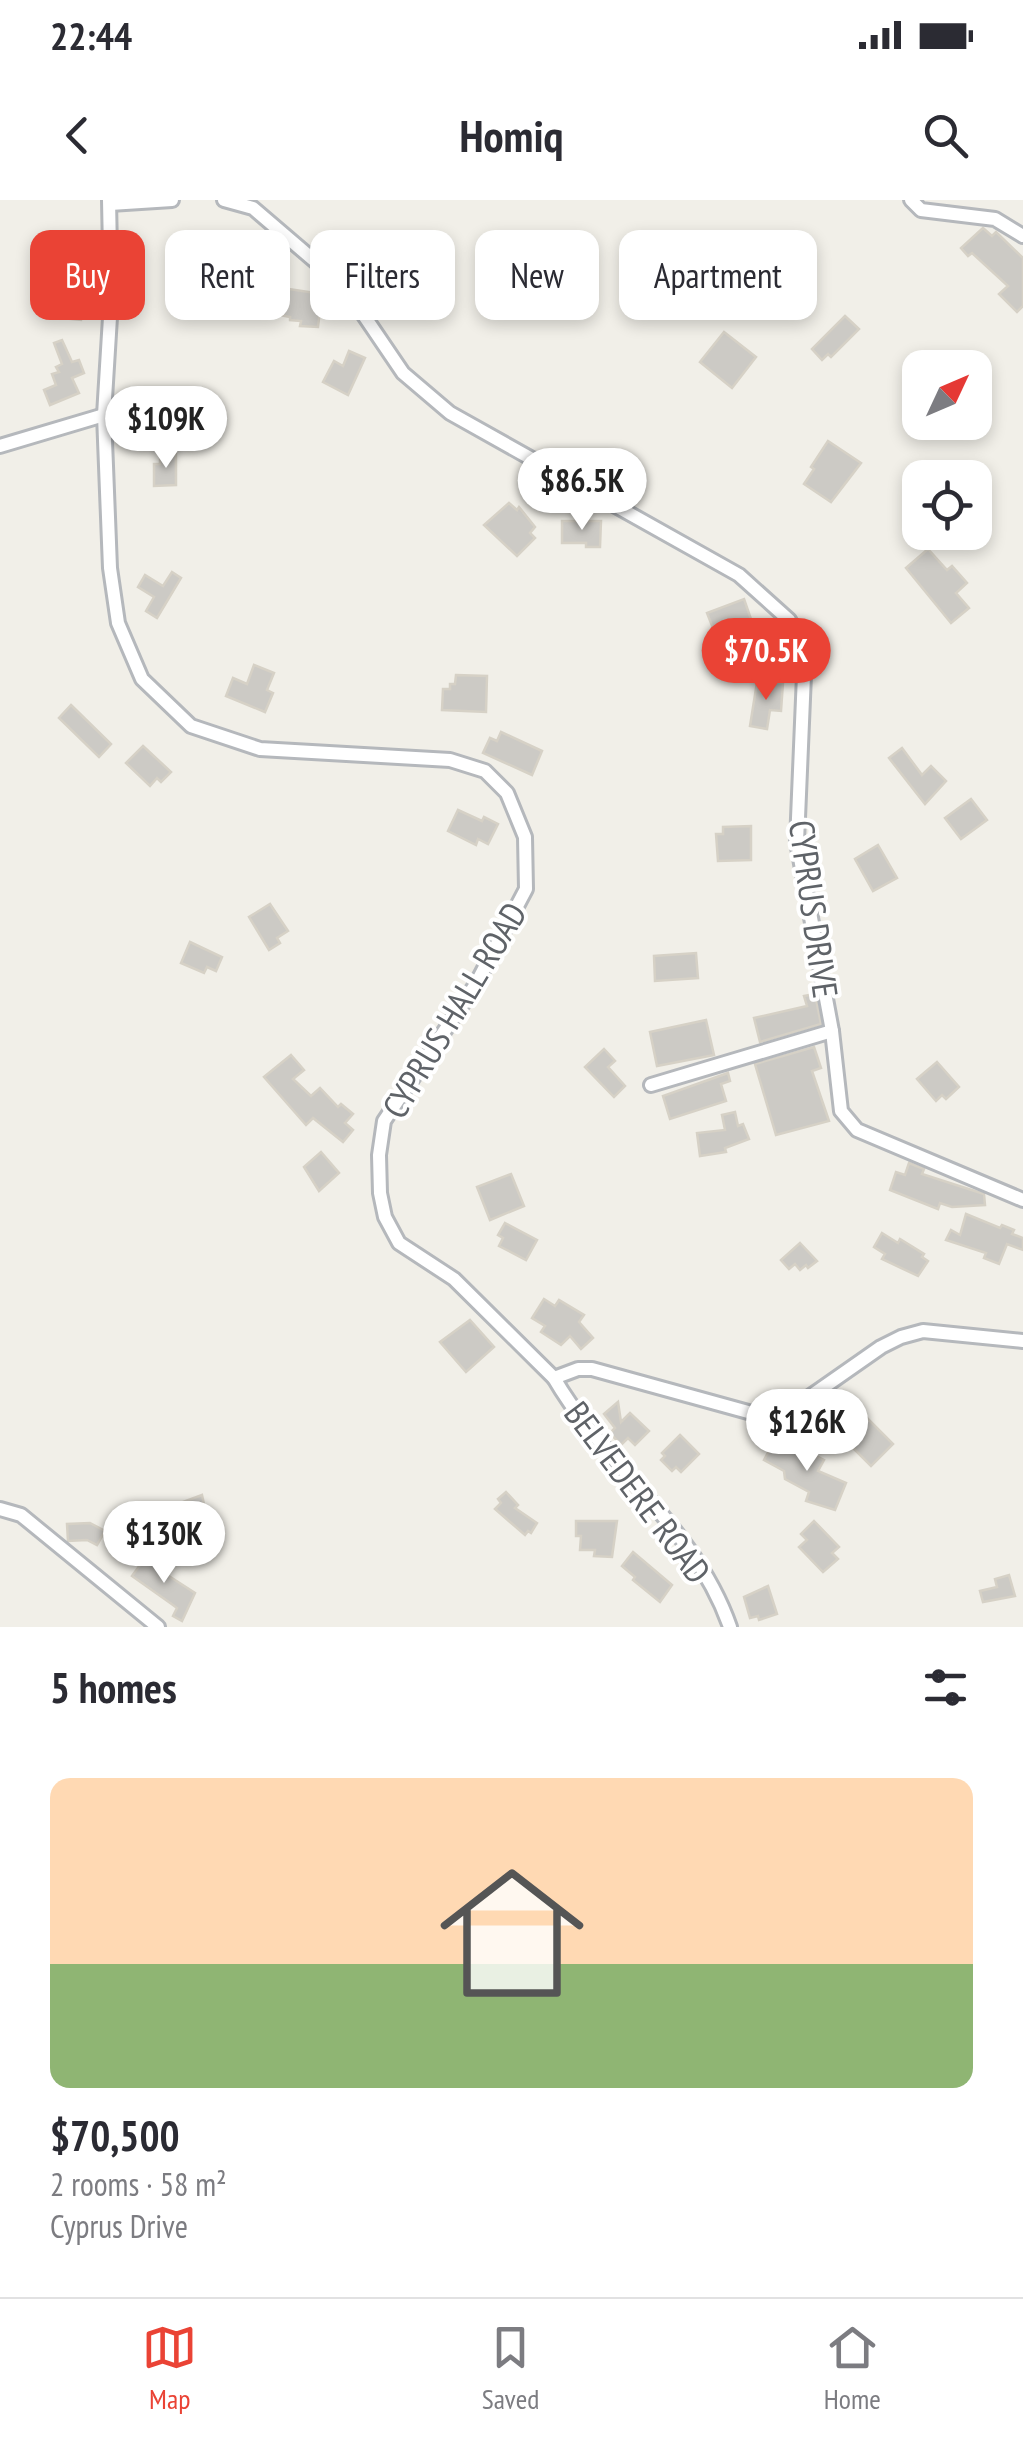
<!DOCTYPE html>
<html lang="en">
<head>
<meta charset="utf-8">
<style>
  body { margin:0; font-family:"PT Sans Narrow",sans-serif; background:#f7f7f7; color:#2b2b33; height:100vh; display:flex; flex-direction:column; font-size:38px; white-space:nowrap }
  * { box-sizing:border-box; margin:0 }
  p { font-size:32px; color:#7c7c81 }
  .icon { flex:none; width:55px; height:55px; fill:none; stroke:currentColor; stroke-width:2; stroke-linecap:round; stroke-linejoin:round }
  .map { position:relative; height:1427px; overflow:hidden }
  .panel { display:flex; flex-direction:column; background:#fff; flex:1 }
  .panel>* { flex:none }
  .hud { position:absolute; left:30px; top:30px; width:965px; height:90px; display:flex; gap:20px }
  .needle { width:65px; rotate:46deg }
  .fabs { position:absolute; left:902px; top:150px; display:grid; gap:20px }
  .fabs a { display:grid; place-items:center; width:90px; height:90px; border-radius:20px; background:#fff; box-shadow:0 5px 15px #0003; font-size:50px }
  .price { position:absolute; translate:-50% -85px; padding:0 22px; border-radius:35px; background:#fff; color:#222; font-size:32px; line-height:65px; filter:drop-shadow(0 2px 5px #0008) }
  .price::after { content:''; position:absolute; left:50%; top:60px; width:30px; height:22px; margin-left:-15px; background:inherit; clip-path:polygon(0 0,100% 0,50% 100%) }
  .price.active { background:#ea4335; color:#fff }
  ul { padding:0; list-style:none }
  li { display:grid; align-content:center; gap:20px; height:530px; padding:0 50px }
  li+li { border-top:2px solid #e1e1e2 }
  li span { display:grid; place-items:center; height:310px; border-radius:20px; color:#555 }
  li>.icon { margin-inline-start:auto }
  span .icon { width:180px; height:180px; fill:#fffc; stroke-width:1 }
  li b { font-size:42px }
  h2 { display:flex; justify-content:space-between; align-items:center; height:120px; padding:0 50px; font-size:42px }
  .pill { padding:0 35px; border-radius:20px; background:#fff; box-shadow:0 5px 15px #0003; font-size:35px; line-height:90px }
  .pill.active { background:#ea4335; color:#fff }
  .status { display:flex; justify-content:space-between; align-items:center; height:70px; padding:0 50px; background:#fff; direction:ltr }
  .status svg { height:28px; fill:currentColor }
  header { display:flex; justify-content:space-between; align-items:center; height:130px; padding:0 50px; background:#fff; font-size:45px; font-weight:600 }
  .dock { display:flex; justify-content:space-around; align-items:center; height:140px; border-top:2px solid #e1e1e2; background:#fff; font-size:28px; color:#7c7c81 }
  .dock a { display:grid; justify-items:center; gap:5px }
  .dock .active { color:#ea4335 }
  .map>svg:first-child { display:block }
</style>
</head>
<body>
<div class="status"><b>22:44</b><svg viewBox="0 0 49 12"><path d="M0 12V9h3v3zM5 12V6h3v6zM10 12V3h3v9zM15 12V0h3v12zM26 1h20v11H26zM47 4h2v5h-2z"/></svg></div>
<header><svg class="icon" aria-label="back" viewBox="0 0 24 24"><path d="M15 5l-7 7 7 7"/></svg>Homiq<svg class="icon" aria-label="search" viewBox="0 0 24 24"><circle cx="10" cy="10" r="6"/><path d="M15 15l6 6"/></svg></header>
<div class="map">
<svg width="1023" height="1427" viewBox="0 0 1023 1427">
  <rect width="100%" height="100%" fill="#f1efe8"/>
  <g fill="#cccac5" stroke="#d6d1c6" stroke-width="2.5">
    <path d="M983,28l9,8 4,-4 27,26v48l-6,6 -18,-18 9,-8 -36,-33 -4,3 -7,-8z"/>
    <path d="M706,49l8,9 5,-4 14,15 -19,17 -9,-9 -7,6 -13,-14z"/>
    <path d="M64,85l20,2 -3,33 -21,-2z"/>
    <path d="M269,86l53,8 -4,33 -18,-1 1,-5 -11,-1v-3l-26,-5z"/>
    <path d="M845,116l14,13 -28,28 -3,-3 -6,6 -10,-11z"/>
    <path d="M724,132l32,25 -24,31 -32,-26z"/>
    <path d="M62,140l10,22 7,-2 5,13 -12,5 7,15 -29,12 -6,-15 12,-5 -4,-11 7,-2 -3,-5 6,-3 -8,-21z"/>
    <path d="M349,151l16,7 -17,37 -25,-13 11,-21 9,5z"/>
    <path d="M828,241l33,22 -30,39 -27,-18 10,-15 -3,-2z"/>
    <path d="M160,254h16v31l-22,1v-22h6z"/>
    <path d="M509,303l8,7 2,-3 16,20 -5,6 5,5 -18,18 -33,-31z"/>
    <path d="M562,321h39l-1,26h-14v-4h-24z"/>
    <path d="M928,349l19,21 5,-4 15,17 -11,10 13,15 -18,15 -45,-55z"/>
    <path d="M172,372l9,6 -24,40 -11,-7 8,-14 -16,-10 7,-12 18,11z"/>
    <path d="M744,399l8,23 -36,14 -9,-23z"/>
    <path d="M765,441v35h-12l-1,-15 -22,1 -1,-20z"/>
    <path d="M254,465l20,8 -7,17 6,3 -8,19 -39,-16 7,-18 14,6z"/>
    <path d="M456,475l31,1 -1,36 -44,-2 1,-21h7v-5h5z"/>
    <path d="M757,482l26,1 -2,28 -11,-1 -3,19 -17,-3z"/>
    <path d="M71,505l40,39 -12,13 -40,-39z"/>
    <path d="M501,532l41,19 -10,24 -49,-22 7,-15 7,3z"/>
    <path d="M143,546l28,26 -10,10 -4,-4 -7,8 -24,-23z"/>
    <path d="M902,548l20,27 9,-9 15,15 -21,23 -36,-46z"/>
    <path d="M971,599l16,21 -26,19 -16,-21z"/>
    <path d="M458,610l24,11 2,-4 14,7 -10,20 -10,-5 -2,6 -28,-14z"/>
    <path d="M751,626v34l-33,1 -2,-27h7v-7z"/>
    <path d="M878,645l19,33 -24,13 -18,-32z"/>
    <path d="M270,704l18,27 -11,7 3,5 -11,7 -20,-33z"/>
    <path d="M190,742l32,15 -6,14 -9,-4 -3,6 -23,-10z"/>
    <path d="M696,753l2,25 -43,3 -1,-25z"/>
    <path d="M815,794l6,30 -61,18 -6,-24 53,-12 -3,-10z"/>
    <path d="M706,820l8,35 -57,11 -7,-34z"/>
    <path d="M814,847l7,21 -9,3 17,50 -53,14 -21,-71z"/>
    <path d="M604,849l11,12 -7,6 17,19 -11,11 -29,-30z"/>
    <path d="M291,855l13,15 -11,9 18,17 9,-8 18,19 3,-3 12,10 -8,9 8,7 -10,12 -30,-24 -7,7 -42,-48z"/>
    <path d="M937,862l22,25 -13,12 -4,-4 -6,6 -19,-22z"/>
    <path d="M728,873l2,8 -9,3 5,17 -56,18 -7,-23z"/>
    <path d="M735,912l3,14 5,-2 6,15 -24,9 1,4 -26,4 -3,-23 28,-3 -3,-15z"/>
    <path d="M321,952l18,21 -20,18 -15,-24z"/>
    <path d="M909,963l15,6 -2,5 62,20 1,11 -33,2 -12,-4 -2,6 -48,-19 6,-18 9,3z"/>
    <path d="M511,974l13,32 -34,14 -13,-33z"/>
    <path d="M966,1014l34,14 2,-3 12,5 -2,4 11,4v12l-16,-6 -8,20 -15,-6 2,-5 -40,-13 5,-10 9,5z"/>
    <path d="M505,1023l32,17 -11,20 -27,-14 4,-8 -5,-3z"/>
    <path d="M882,1033l16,10 2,-4 24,15 -2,3 6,4 -10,15 -36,-17 3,-5 -11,-7z"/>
    <path d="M800,1043l17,18 -9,7 -2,-3 -6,5 -5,-6 -6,5 -8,-9z"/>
    <path d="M544,1099l11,7 4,-6 25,15 -5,7 14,16 -12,11 -11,-13 -9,9 -20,-13 4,-6 -13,-8z"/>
    <path d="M470,1120l24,27 -28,25 -26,-30z"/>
    <path d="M618,1202l3,20 9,-9 19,18 -14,14 -7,-7 -7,7 -11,-12 5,-5 -11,-14z"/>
    <path d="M860,1211l33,33 -22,22 -25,-25 12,-12 -8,-8z"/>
    <path d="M680,1235l19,19 -18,18 -5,-5 -4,4 -11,-11 4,-4 -3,-3z"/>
    <path d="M786,1240l38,20 -6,11 28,12 -11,27 -29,-9 3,-9 -24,-13 -1,-8 -20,-11 8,-15 10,5z"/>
    <path d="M506,1292l12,13 -3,3 22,15 -6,10 -3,-2 -3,4 -30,-26 6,-6 -3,-4z"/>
    <path d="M202,1295l6,27 -16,3 -9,-23z"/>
    <path d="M576,1321h41l-5,36 -18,-1 1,-6h-15l1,-14h-5z"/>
    <path d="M814,1321l25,26 -7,6 6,6 -15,13 -24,-25 8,-7 -6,-6z"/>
    <path d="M90,1323l15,8 -8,14 -10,-5 -19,1 -1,-17z"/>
    <path d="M633,1352l39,33 -12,17 -27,-22 2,-3 -13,-11z"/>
    <path d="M148,1354l14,10 -4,5 37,24 -13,28 -9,-5 4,-8 -4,-3 -41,-29z"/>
    <path d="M1009,1375l6,21 -32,6 -3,-11 17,-4 -2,-8z"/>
    <path d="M768,1386l9,28 -18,6 -1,-4 -8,2 -6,-21z"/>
  </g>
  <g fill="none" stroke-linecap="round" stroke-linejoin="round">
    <g stroke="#b5b8bc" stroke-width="18">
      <g id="minor">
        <path d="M109,0l2,101 -7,114 6,153 8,55 24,56 49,47 69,23 190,11 35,11 22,22 18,44 1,52 -50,95 -92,137 -5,34 1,38 5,24 14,26 55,36 100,99"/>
        <path d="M224,0l29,8 91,78 59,87 47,40 289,162 50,45 16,31 -8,191 35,189 9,80 16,19 166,70"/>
        <path d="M911,0l10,10 74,9 28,17"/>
        <path d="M110,4l62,-4"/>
        <path d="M0,246l104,-31"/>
        <path d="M651,885l181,-54"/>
        <path d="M0,1309l21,6 137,112"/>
        <path d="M730,1427c-34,-99 -125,-161 -176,-249l24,-9h14l167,46 29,-3 93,-65 20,-10 22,-6 100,10"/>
      </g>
    </g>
    <use href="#minor" stroke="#fff" stroke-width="12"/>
  </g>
  <g text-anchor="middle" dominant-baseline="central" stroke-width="8" stroke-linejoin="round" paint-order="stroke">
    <g font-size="35" fill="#5f6368" stroke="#fff">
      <text transform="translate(814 709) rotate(82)">CYPRUS DRIVE</text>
      <text transform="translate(454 810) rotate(-59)">CYPRUS HALL ROAD</text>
      <text transform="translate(638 1292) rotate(53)">BELVEDERE ROAD</text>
    </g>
  </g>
</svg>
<div class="fabs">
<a><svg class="needle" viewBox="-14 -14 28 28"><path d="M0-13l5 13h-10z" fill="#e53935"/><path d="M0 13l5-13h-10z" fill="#7c7c81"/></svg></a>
<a><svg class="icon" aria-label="locate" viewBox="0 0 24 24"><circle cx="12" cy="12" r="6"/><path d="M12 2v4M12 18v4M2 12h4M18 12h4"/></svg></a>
</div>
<b class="price" style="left:166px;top:271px">$109K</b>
<b class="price" style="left:582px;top:333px">$86.5K</b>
<b class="price active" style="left:766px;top:503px">$70.5K</b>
<b class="price" style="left:807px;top:1274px">$126K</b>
<b class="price" style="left:164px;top:1386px">$130K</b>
<div class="hud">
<a class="pill active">Buy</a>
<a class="pill">Rent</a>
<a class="pill">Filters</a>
<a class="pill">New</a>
<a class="pill">Apartment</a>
</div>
</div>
<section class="panel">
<h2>5 homes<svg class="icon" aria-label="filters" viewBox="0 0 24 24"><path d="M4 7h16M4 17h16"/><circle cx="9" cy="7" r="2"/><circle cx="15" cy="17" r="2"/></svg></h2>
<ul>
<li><span style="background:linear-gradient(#ffd9b3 60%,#8fb573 0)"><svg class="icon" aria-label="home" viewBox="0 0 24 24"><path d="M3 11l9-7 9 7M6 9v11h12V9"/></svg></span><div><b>$70,500</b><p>2 rooms · 58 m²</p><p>Cyprus Drive</p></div></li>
</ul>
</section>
<nav class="dock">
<a class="active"><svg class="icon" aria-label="map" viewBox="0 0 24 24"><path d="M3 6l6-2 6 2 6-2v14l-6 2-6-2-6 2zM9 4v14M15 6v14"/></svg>Map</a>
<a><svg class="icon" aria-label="saved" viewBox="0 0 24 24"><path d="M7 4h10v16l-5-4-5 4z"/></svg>Saved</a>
<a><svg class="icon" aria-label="home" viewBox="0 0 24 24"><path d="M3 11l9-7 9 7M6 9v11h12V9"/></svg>Home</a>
</nav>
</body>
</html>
